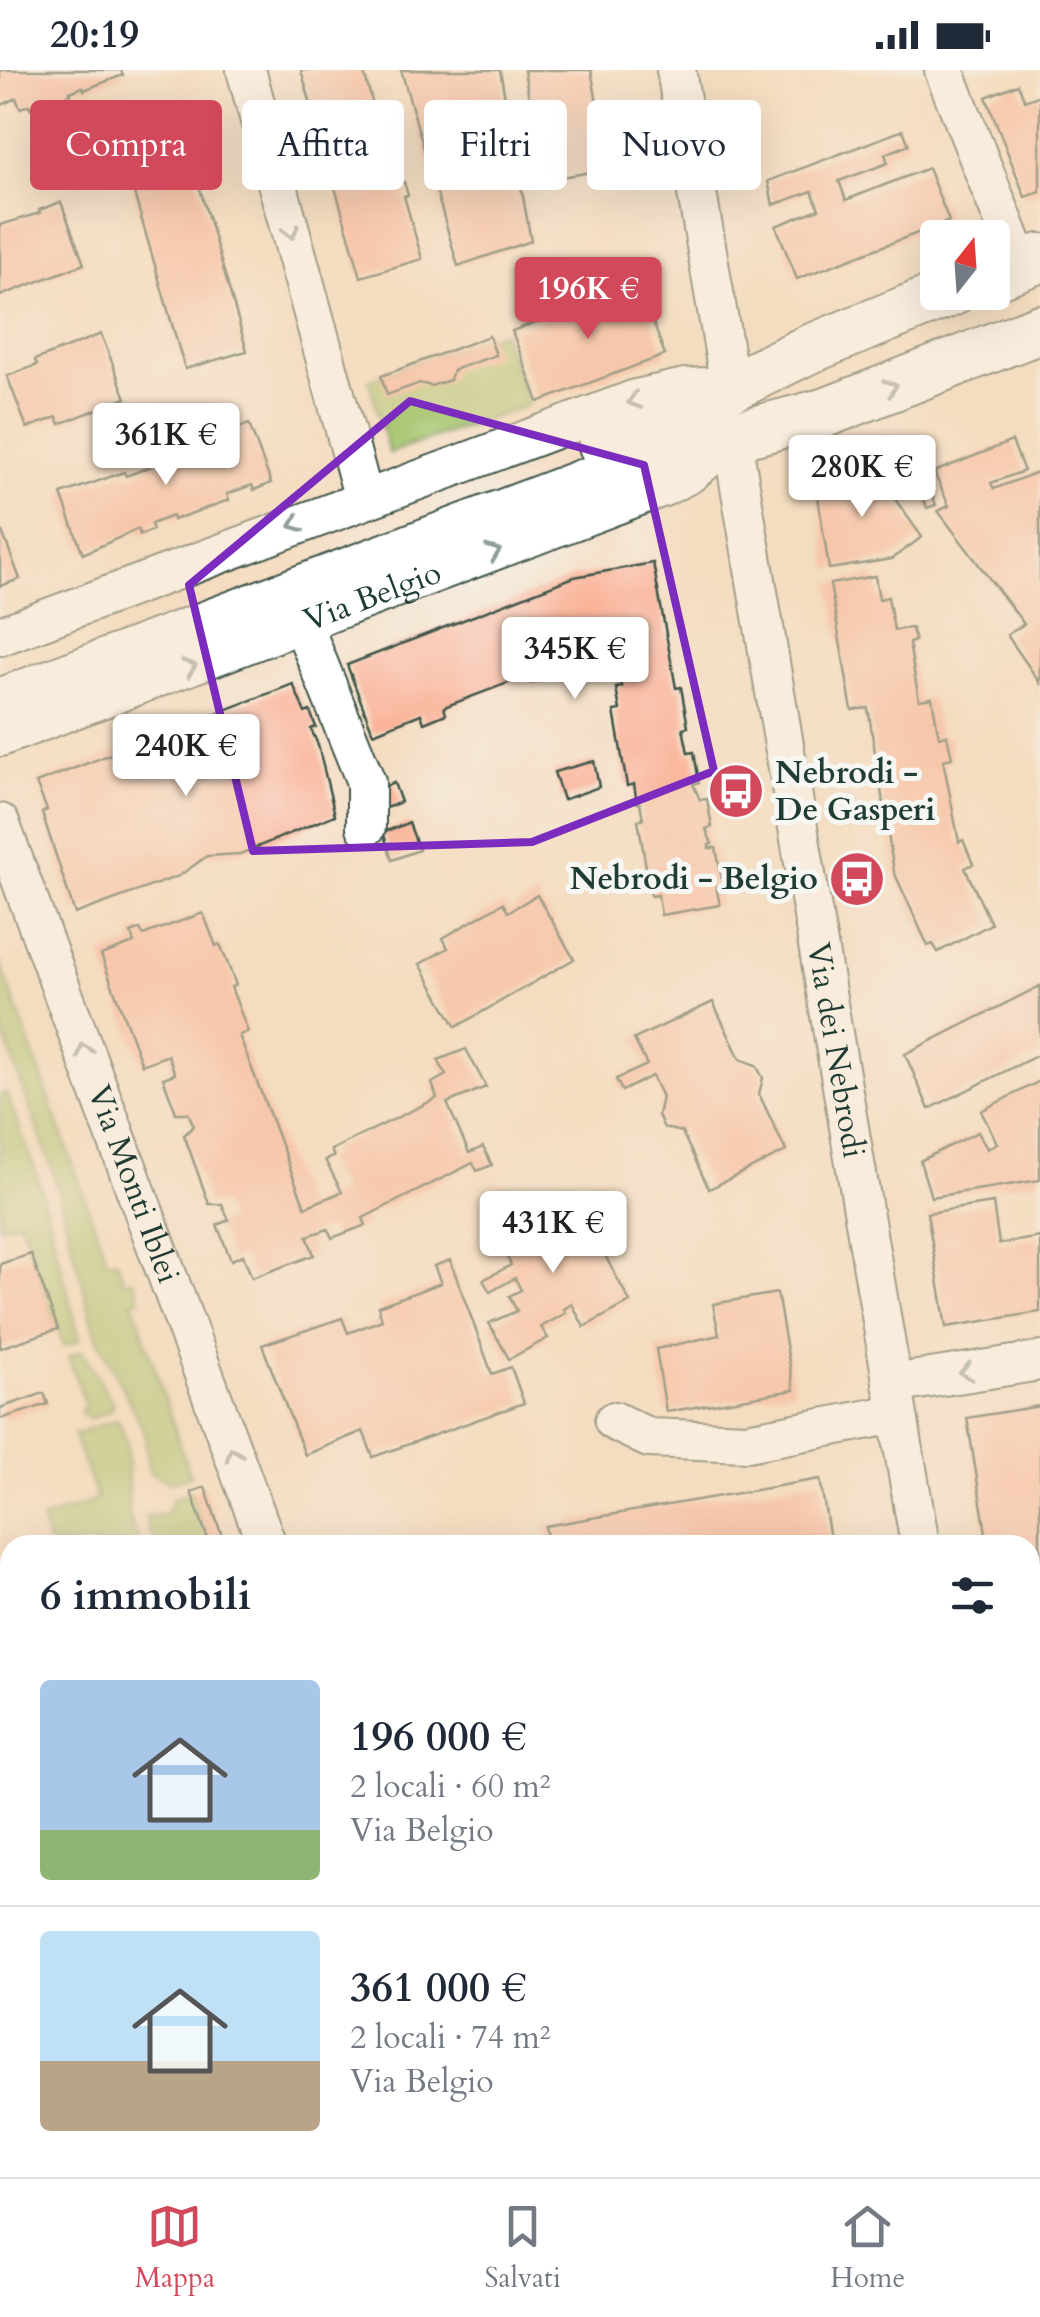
<!DOCTYPE html>
<html lang="it">
<head>
<meta charset="utf-8">
<style>
  body { margin:0; font-family:Cardo,serif; background:#f6f6f7; color:#1f2937; height:100vh; display:flex; flex-direction:column; font-size:38px; white-space:nowrap }
  * { box-sizing:border-box; margin:0 }
  p { font-size:32px; color:#747a83 }
  .icon { flex:none; width:55px; height:55px; fill:none; stroke:currentColor; stroke-width:2; stroke-linecap:round; stroke-linejoin:round }
  .map { position:relative; flex:1; overflow:hidden }
  .panel { position:absolute; left:0px; top:1465px; width:1040px; height:642px; display:flex; flex-direction:column; background:#fff; border-radius:30px 30px 0 0; box-shadow:0 10px 40px #0002 }
  .panel>* { flex:none }
  .banner { position:absolute; left:30px; top:30px; width:980px; height:90px; display:flex; gap:20px }
  .needle { width:65px; rotate:17deg }
  .tools { position:absolute; left:920px; top:150px; display:grid; gap:20px }
  .tools a { display:grid; place-items:center; width:90px; height:90px; border-radius:10px; background:#fff; box-shadow:0 10px 40px #0002; font-size:50px }
  .price { position:absolute; translate:-50% -85px; padding:0 22px; border-radius:10px; background:#fff; color:#222; font-size:32px; line-height:65px; filter:drop-shadow(0 2px 5px #0008) }
  .price::after { content:''; position:absolute; left:50%; top:60px; width:30px; height:22px; margin-left:-15px; background:inherit; clip-path:polygon(0 0,100% 0,50% 100%) }
  .price.current { background:#d1495b; color:#fff }
  ul { padding:0; list-style:none }
  li { display:flex; align-items:center; gap:30px; height:250px; padding:0 40px }
  li+li { border-top:2px solid #e0e1e3 }
  li span { display:grid; place-items:center; flex:none; width:280px; height:200px; border-radius:10px; color:#555 }
  li>.icon { margin-inline-start:auto }
  span .icon { width:120px; height:120px; fill:#fffc; stroke-width:1 }
  li b { font-size:42px }
  h2 { display:flex; justify-content:space-between; align-items:center; height:120px; padding:0 40px; font-size:42px }
  .pill { padding:0 35px; border-radius:10px; background:#fff; box-shadow:0 10px 40px #0002; font-size:35px; line-height:90px }
  .pill.current { background:#d1495b; color:#fff }
  .status { display:flex; justify-content:space-between; align-items:center; height:70px; padding:0 50px; background:#fff; direction:ltr }
  .status svg { height:28px; fill:currentColor }
  .dock { display:flex; justify-content:space-around; align-items:center; height:140px; border-top:2px solid #e0e1e3; background:#fff; font-size:28px; color:#747a83 }
  .dock a { display:grid; justify-items:center; gap:5px }
  .dock .current { color:#d1495b }
  .map>svg:first-child { display:block }
</style>
</head>
<body>
<div class="status"><b>20:19</b><svg viewBox="0 0 49 12"><path d="M0 12V9h3v3zM5 12V6h3v6zM10 12V3h3v9zM15 12V0h3v12zM26 1h20v11H26zM47 4h2v5h-2z"/></svg></div>
<div class="map">
<svg width="1040" height="2107" viewBox="0 0 1040 2107">
  <rect width="100%" height="100%" fill="#f6f6f2"/>
  <filter id="ink" filterUnits="userSpaceOnUse"><feTurbulence type="fractalNoise" baseFrequency=".01" numOctaves="2"/><feDisplacementMap in="SourceGraphic" scale="20" xChannelSelector="R" yChannelSelector="G"/><feConvolveMatrix kernelMatrix="1 2 1 2 8 2 1 2 1" color-interpolation-filters="sRGB"/></filter>
  <filter id="wash" filterUnits="userSpaceOnUse"><feTurbulence type="fractalNoise" baseFrequency=".0048" numOctaves="4" result="noise"/><feDisplacementMap in="SourceGraphic" scale="40" xChannelSelector="R" yChannelSelector="G"/><feGaussianBlur stdDeviation="2.25" result="paint"/><feColorMatrix in="noise" values="0 0 0 0 0 0 0 0 0 0 0 0 0 0 0 0 0 1.4 0 .05"/><feComposite in="paint" operator="in"/></filter>
  <g filter="url(#wash)">
    <rect width="100%" height="100%" fill="#f4dcc0"/>
    <g fill="#a6c56d" stroke="#628150" stroke-width="2.5">
      <path d="M502,262l26,73 -139,48 -20,-73z"/>
      <path d="M0,891l107,299h10l7,22 10,-2 6,19 -7,3 57,174 -19,6 -21,-9 -6,-42 -48,-97 -43,-162 -53,-148z"/>
      <path d="M6,1023l31,82 43,165 -16,6 -44,-125 -20,5v-132z"/>
      <path d="M82,1281l31,53 -3,6 -20,9 -10,-8 6,-5 -18,-50z"/>
      <path d="M117,1349c24,39 -4,87 25,126h-93l-8,-25 56,-20 -23,-65z"/>
      <path d="M191,1422l19,53h-50l-11,-13 -3,-16 18,-1 7,-8 1,-8z"/>
      <path d="M10,1715v383h135l3,9h-148v-388z"/>
    </g>
    <g id="blocks">
      <g fill="#fbae92">
        <path d="M0,0h121l2,5 -39,15 -1,-3 -13,5 1,2 -40,15 -2,-4 -9,3 -4,-10 -16,8z"/>
        <path d="M301,0h62l33,114 8,-2 4,13 -4,1 18,63 -61,18z"/>
        <path d="M401,0h99l31,171 -73,25z"/>
        <path d="M524,0h67l18,99 -65,11z"/>
        <path d="M1018,14l7,17 15,-6v97l-15,5 -39,-100z"/>
        <path d="M903,60l6,15 -24,9 3,9 -49,18 7,19 82,-32 21,53 -152,58 -21,-53 43,-17 -7,-18 -39,14 -5,-24z"/>
        <path d="M189,81l58,200 -62,18 -58,-200z"/>
        <path d="M61,132l23,62 -84,32v-71l40,-12 -1,-3z"/>
        <path d="M639,214l26,71 -127,47 -26,-71 46,-17 -2,-6 32,-11 2,5z"/>
        <path d="M101,264l25,64 -66,26 -3,-7 -30,11 -20,-52 30,-11 -2,-5z"/>
        <path d="M489,266l7,19 -43,15 -3,10 -19,6 -11,-3 -33,12 -6,-19z"/>
        <path d="M249,354l22,59 -17,7 -2,-5 -25,9 2,6 -56,20 -1,-4 -21,8 2,6 -13,5 -2,-6 -55,25 -22,-60 63,-22 2,4 24,-9 -2,-7z"/>
        <path d="M1012,371l12,30 -33,12 3,6 46,-18v212l-33,-48 17,-11 -86,-113 11,-5 -15,-34z"/>
        <path d="M919,390l17,45 -9,3 -7,-20 -6,2 -9,-24z"/>
        <path d="M870,394l52,73 -30,22 -63,10 -13,-85z"/>
        <path d="M0,456l20,53 -20,7z"/>
        <path d="M653,493l23,125 5,-1 7,40 -5,1 5,25 6,-1 5,30 -6,2 7,16 7,-1 5,28 -6,2 6,15 -3,1v3h7l7,37 -7,1 4,19 -59,10 -3,-20 -7,1 -13,-76 5,-1 -3,-16h-3l-3,-19 -7,2 -13,-75 6,-1 -4,-22 6,-1 -5,-35 -32,10 -1,-9 -35,13 4,9 -21,8 -3,-8 -85,32 2,7 -22,9 -3,-9 -48,19 -26,-68 227,-88z"/>
        <path d="M875,506l4,23 9,-2 6,33 18,-2 3,13 -6,2 10,57 13,-2 7,39 8,-2 5,23 -9,2 16,82 4,-2 10,24 -8,4 26,56 -53,28 -5,-8 -5,2 -34,-74 -26,-164 -16,2 -22,-126z"/>
        <path d="M293,614l12,29 5,-2 6,16 -5,2 7,16 17,70 -95,39 -33,2 -28,20 -104,38 -33,-101 5,-3 -11,-27z"/>
        <path d="M594,691l5,26 -36,13 -9,-28z"/>
        <path d="M394,713l7,19 -23,9 -7,-19z"/>
        <path d="M409,753l10,27 -27,10 -9,-28z"/>
        <path d="M537,825l37,64 -118,68 -36,-63 28,-16 -5,-10 60,-35 5,9z"/>
        <path d="M203,843l13,33 4,-2 16,41 -5,2 17,45 -9,3 66,172 37,-15 -17,-32 9,-3 -3,-7 106,-52 -5,-15 14,-8 -8,-15 28,-11 20,38 -39,16 22,50 14,-6 9,18 -15,6 -4,-8 -110,55 3,7 -34,13 -4,-9 -21,7 7,19 -62,23 -9,-23 -12,5 -14,-35 12,-5 -7,-16h-13l-25,-69 10,-9 -6,-13h-12l-13,-35 12,-4 -7,-19 -26,10 -41,-110 33,-12 -3,-10 9,-4 3,6z"/>
        <path d="M1040,916v68l-111,55 -24,-55z"/>
        <path d="M713,932l27,57 16,6 7,13 -4,16 27,57 -77,38 -27,-57 -18,-4 -6,-13 4,-18 -10,-21 -30,15 -6,-12 31,-14 -13,-26z"/>
        <path d="M1040,1011v99l-109,17 -11,-36 58,-29 9,17 10,-6 -16,-32z"/>
        <path d="M573,1126l57,106 -46,25 -12,-23 -8,5 2,4 -25,14 7,11 -39,21 -20,-36 28,-12 -8,-15 12,-6 -6,-12 -25,14 -7,-12 28,-15 -15,-29z"/>
        <path d="M993,1133l6,41 41,-7v75l-94,15 -19,-114z"/>
        <path d="M31,1184l27,75 -58,19v-84z"/>
        <path d="M450,1190l42,114 19,-7 13,36 -151,54 -10,-26 -58,24 -43,-110 80,-27 6,15 34,-13 -4,-14 63,-23 -7,-17z"/>
        <path d="M777,1223l17,97 -128,22 -10,-63 63,-14 -6,-31z"/>
        <path d="M44,1323l4,11 -48,15v-11z"/>
        <path d="M1040,1336v278l-10,1v-140h-42l-21,-127z"/>
        <path d="M820,1409l11,66h-283l-3,-19z"/>
        <path d="M205,1417l20,58h-15l-19,-53z"/>
        <path d="M0,1550l10,26v139l-10,4z"/>
        <path d="M556,2098h62l2,5 12,-5 4,9h-76z"/>
        <path d="M828,2098h82l2,9h-83z"/>
      </g>
    </g>
  </g>
  <g filter="url(#ink)">
    <use href="#blocks" fill-opacity="0" stroke="#3f5549" stroke-width="2.5"/>
    <g fill="none" stroke-linecap="round" stroke-linejoin="round">
      <g stroke="#3f5549" stroke-width="42">
        <g id="minor">
          <path d="M246,0l118,429"/>
          <path d="M944,0l77,195"/>
          <path id="s1" d="M732,369l188,1106"/>
          <path d="M303,555l63,157v45"/>
          <path d="M0,566l636,-237 49,-11 45,-2 -54,-316"/>
          <path id="s2" d="M0,667l663,-250 26,-13 43,-35"/>
          <path id="s3" d="M0,753l267,722"/>
          <path d="M892,1314l148,-23"/>
          <path d="M614,1351l35,17 98,4 150,-28"/>
          <path d="M1030,1694l10,-1"/>
          <path d="M501,2098l2,9"/>
          <path d="M1028,2098l1,9"/>
        </g>
      </g>
      <g stroke="#3f5549" stroke-width="52">
        <g id="tertiary">
          <path d="M992,206l48,-18"/>
          <path d="M603,375l41,-15 161,-79 146,-59"/>
          <path d="M0,633l654,-246 173,-45 213,-83"/>
        </g>
      </g>
      <use href="#minor" stroke="#fff" stroke-width="38"/>
      <use href="#tertiary" stroke="#fff" stroke-width="48"/>
    </g>
    <defs><path id="oneway-chevron" d="M-2-3.5L2.5 0L-2 3.5" fill="none" stroke-width="1.6" stroke-linecap="round" stroke-linejoin="round" transform="scale(2.5)"/></defs>
    <g stroke="#8f9e9a">
      <use href="#oneway-chevron" transform="translate(291 162) rotate(75)"/>
      <use href="#oneway-chevron" transform="translate(891 317) rotate(-21)"/>
      <use href="#oneway-chevron" transform="translate(634 331) rotate(163)"/>
      <use href="#oneway-chevron" transform="translate(296 454) rotate(159)"/>
      <use href="#oneway-chevron" transform="translate(494 482) rotate(-21)"/>
      <use href="#oneway-chevron" transform="translate(190 597) rotate(-20)"/>
      <use href="#oneway-chevron" transform="translate(84 980) rotate(-110)"/>
      <use href="#oneway-chevron" transform="translate(966 1302) rotate(171)"/>
      <use href="#oneway-chevron" transform="translate(233 1384) rotate(-110)"/>
    </g>
  </g>
  <path d="M0 0H1040V2107H0ZM410,331l234,64 70,306 -182,71 -279,9 -64,-266z" fill="#f4dcc0" fill-opacity=".55" fill-rule="evenodd"/>
  <path fill="none" stroke="#7b2cbf" stroke-width="8" stroke-linejoin="round" d="M410,331l234,64 70,306 -182,71 -279,9 -64,-266z"/>
  <defs>
    <g id="bus-disc" transform="scale(2.875)"><circle r="9.5" fill="#d1495b" stroke="#f6f6f2"/><path d="M-5-6H5V4H4V6H2V4H-2V6H-4V4H-5ZM-3.5-4V0h7V-4ZM-3.5 1.2v1.5H-2V1.2ZM2 1.2v1.5H3.5V1.2Z" fill="#fff"/></g>
  </defs>
  <g fill-rule="evenodd">
    <use href="#bus-disc" x="736" y="721"/>
    <use href="#bus-disc" x="857" y="809"/>
  </g>
  <g text-anchor="middle" dominant-baseline="central" stroke-width="10" stroke-linejoin="round" paint-order="stroke">
    <g font-size="32" fill="#1f3d34" stroke="#f6f6f2">
      <text stroke="none"><textPath href="#s2" startOffset="398">Via Belgio</textPath></text>
      <text stroke="none"><textPath href="#s1" startOffset="620">Via dei Nebrodi</textPath></text>
      <text stroke="none"><textPath href="#s3" startOffset="385">Via Monti Iblei</textPath></text>
    </g>
    <g font-size="32" font-weight="bold" fill="#1f3d34" stroke="#f6f6f2" text-anchor="start">
      <text x="775" y="703">Nebrodi -<tspan x="775" dy="37">De Gasperi</tspan></text>
      <text x="818" y="809" text-anchor="end">Nebrodi - Belgio</text>
    </g>
  </g>
</svg>
<div class="tools">
<a><svg class="needle" viewBox="-14 -14 28 28"><path d="M0-13l5 13h-10z" fill="#e53935"/><path d="M0 13l5-13h-10z" fill="#747a83"/></svg></a>
</div>
<b class="price current" style="left:588px;top:272px">196K €</b>
<b class="price" style="left:166px;top:418px">361K €</b>
<b class="price" style="left:862px;top:450px">280K €</b>
<b class="price" style="left:575px;top:632px">345K €</b>
<b class="price" style="left:186px;top:729px">240K €</b>
<b class="price" style="left:553px;top:1206px">431K €</b>
<div class="banner">
<a class="pill current">Compra</a>
<a class="pill">Affitta</a>
<a class="pill">Filtri</a>
<a class="pill">Nuovo</a>
</div>
<section class="panel">
<h2>6 immobili<svg class="icon" aria-label="filters" viewBox="0 0 24 24"><path d="M4 7h16M4 17h16"/><circle cx="9" cy="7" r="2"/><circle cx="15" cy="17" r="2"/></svg></h2>
<ul>
<li><span style="background:linear-gradient(#a9c7e8 75%,#8fb573 0)"><svg class="icon" aria-label="home" viewBox="0 0 24 24"><path d="M3 11l9-7 9 7M6 9v11h12V9"/></svg></span><div><b>196 000 €</b><p>2 locali · 60 m²</p><p>Via Belgio</p></div></li>
<li><span style="background:linear-gradient(#bfe0f5 65%,#b9a48a 0)"><svg class="icon" aria-label="home" viewBox="0 0 24 24"><path d="M3 11l9-7 9 7M6 9v11h12V9"/></svg></span><div><b>361 000 €</b><p>2 locali · 74 m²</p><p>Via Belgio</p></div></li>
</ul>
</section>
</div>
<nav class="dock">
<a class="current"><svg class="icon" aria-label="map" viewBox="0 0 24 24"><path d="M3 6l6-2 6 2 6-2v14l-6 2-6-2-6 2zM9 4v14M15 6v14"/></svg>Mappa</a>
<a><svg class="icon" aria-label="saved" viewBox="0 0 24 24"><path d="M7 4h10v16l-5-4-5 4z"/></svg>Salvati</a>
<a><svg class="icon" aria-label="home" viewBox="0 0 24 24"><path d="M3 11l9-7 9 7M6 9v11h12V9"/></svg>Home</a>
</nav>
</body>
</html>
